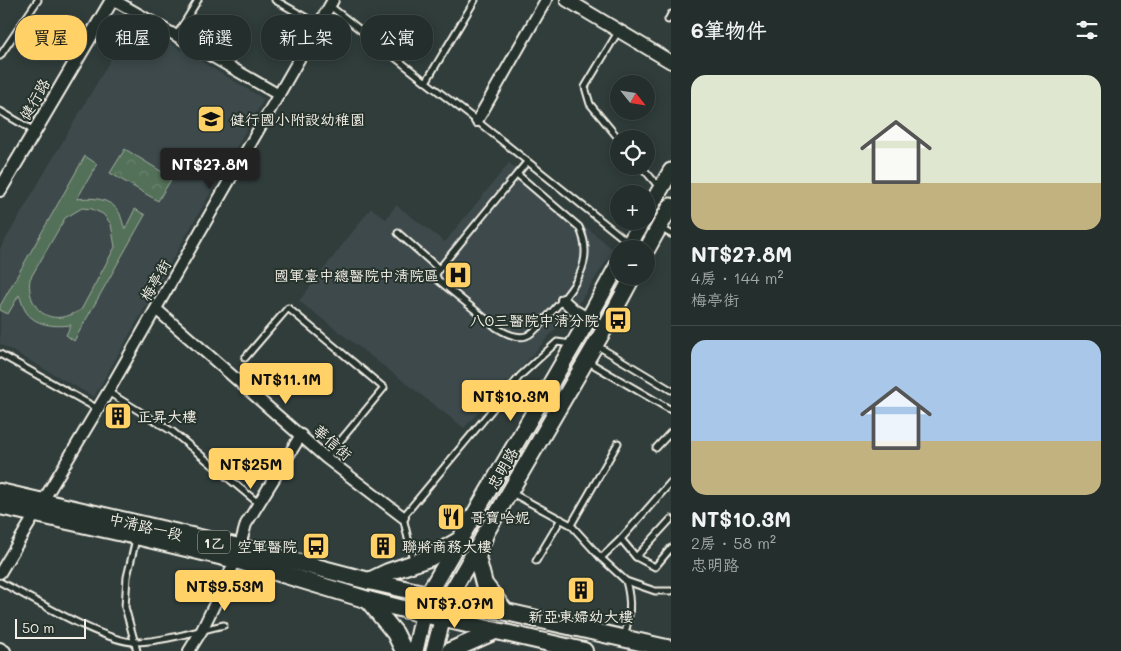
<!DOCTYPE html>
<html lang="zh-TW">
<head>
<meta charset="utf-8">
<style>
  body { margin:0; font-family:Mali,"LXGW WenKai TC",sans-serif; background:#2c3634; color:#f1f3f6; height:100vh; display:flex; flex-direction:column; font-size:19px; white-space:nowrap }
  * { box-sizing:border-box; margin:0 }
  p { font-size:16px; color:#a3a8a9 }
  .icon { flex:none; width:28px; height:28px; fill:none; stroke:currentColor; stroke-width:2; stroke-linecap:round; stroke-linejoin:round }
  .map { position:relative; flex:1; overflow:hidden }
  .details { display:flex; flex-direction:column; background:#242e2c; width:450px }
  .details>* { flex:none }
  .banner { position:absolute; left:15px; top:15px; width:475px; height:45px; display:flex; gap:10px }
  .needle { width:32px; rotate:120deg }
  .tools { position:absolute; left:610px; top:75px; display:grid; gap:10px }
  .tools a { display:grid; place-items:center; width:45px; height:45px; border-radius:50%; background:#242e2c; box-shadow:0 2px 12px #0003,0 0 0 1px #414a48; font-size:25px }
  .scale { position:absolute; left:15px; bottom:12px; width:71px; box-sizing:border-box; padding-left:5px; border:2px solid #f4f1e8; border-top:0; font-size:14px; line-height:18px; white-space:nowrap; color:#f4f1e8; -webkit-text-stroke:4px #26332d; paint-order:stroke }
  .price { position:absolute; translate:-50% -42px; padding:0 11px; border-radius:5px; background:#ffd166; color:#111; font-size:16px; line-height:32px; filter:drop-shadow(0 1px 2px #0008) }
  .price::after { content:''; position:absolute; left:50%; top:30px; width:15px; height:11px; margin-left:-8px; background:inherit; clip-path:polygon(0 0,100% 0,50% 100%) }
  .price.active { background:#222; color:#fff }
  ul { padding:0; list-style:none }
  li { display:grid; align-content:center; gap:10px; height:265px; padding:0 20px }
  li+li { border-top:1px solid #414a48 }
  li span { display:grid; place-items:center; height:155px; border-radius:15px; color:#555 }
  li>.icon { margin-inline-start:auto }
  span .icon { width:90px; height:90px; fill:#fffc; stroke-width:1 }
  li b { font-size:21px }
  h2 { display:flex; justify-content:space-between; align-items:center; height:60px; padding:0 20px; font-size:21px }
  .tag { padding:0 18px; border-radius:20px; background:#242e2c; box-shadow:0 2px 12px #0003,0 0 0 1px #414a48; font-size:18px; line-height:45px }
  .tag.active { background:#ffd166; color:#111 }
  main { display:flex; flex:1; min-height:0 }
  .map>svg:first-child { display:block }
</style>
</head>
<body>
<main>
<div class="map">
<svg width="671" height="651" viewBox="0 0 671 651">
  <defs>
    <pattern id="park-crowns" width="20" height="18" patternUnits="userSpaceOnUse" patternTransform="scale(1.25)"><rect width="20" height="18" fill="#537058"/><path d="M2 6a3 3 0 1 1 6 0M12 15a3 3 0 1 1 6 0" fill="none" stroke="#6c8570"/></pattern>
  </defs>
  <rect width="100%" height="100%" fill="#303d3b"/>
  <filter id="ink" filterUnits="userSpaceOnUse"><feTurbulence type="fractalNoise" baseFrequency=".02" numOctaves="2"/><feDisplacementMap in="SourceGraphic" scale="10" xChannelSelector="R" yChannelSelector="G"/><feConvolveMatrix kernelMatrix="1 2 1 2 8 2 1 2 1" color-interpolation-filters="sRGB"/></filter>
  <g filter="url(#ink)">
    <g fill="#3c494c">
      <path d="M133,21l131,78 -170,298 -94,-53v-95z"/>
      <path d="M509,163l105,87 -33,50 -53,60 -64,68 -165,-127 72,-93 15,11 10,-14 49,37z"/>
    </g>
    <path fill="url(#park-crowns)" stroke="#a4b0a0" d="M125,149l47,29 -14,23 -48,-28z"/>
    <path fill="#537058" stroke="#a4b0a0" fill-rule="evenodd" d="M85,156l12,8 -20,35c15,-2 35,-1 43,15 2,5 3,11 5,15l10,-20 10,6 -71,126 -8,-6 5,-10c-16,2 -37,1 -46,-15 -3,-5 -4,-11 -6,-15l-11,19 -8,-4v-4zM82,208l10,1 11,5 8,10 4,23 -34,63c-6,3 -12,6 -18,7 -24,4 -36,-18 -33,-38l35,-61z"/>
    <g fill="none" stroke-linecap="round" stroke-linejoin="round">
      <g stroke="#f4f1e8" stroke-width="9">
        <g id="service">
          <path d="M275,0l44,25"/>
          <path d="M330,6l96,76 49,-82"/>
          <path d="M668,20l3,-6"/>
          <path d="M618,32l-33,55 5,17 29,35"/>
          <path d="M176,36l22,-36"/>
          <path d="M0,56l38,-56"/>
          <path d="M426,82l51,39 152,122"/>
          <path d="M0,111l34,20"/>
          <path d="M641,166l18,21"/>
          <path d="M517,174l-78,95 -3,6 2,5 59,48c8,5 19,11 29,8 9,-3 16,-14 23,-21 23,-25 48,-52 30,-88l-62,-53 10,-12"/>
          <path d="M662,229l9,5"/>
          <path d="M398,233l41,36"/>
          <path d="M596,345l75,45"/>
          <path d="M0,354l98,55"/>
          <path d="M245,358l43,-50 96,80 -58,70"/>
          <path d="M587,361l84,49"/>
          <path d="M108,392l65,40 85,71"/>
          <path d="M656,448l15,-16"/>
          <path d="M671,482l-50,57 15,18 19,10 16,-19"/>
          <path d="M512,493l59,32 30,33 25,23 29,10h16"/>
          <path d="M571,525l47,-82"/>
          <path d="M136,539l-9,38 -2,30 12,44"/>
          <path d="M636,557l35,-38"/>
          <path d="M601,558l20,-19"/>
          <path d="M413,560l-10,-43 117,-141 37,-34 14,2"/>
          <path d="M536,561l25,-42"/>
          <path d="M0,582c30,15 107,62 137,60 29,-1 59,-11 87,-17"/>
          <path d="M624,637c6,-21 8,-34 2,-56"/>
        </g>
      </g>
      <g stroke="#f4f1e8" stroke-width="14">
        <g id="minor">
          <path d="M114,0l165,95"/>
          <path d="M477,121l69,-121"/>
          <path d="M563,300l11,10 31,18"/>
          <path d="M156,309l170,149 77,59"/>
          <path d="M0,573l108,-181 225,-392"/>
          <path d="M0,648l5,3"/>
          <path d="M189,651l13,-21 34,-70 10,-36 55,-89"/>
        </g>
      </g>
      <g stroke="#f4f1e8" stroke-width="16">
        <g id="tertiary">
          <path d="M567,0l104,62"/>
          <path d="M0,190l112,-190"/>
        </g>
      </g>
      <g stroke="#f4f1e8" stroke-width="19">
        <g id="secondary">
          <path d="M646,214l25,-43"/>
          <path d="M627,249l15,-28"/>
          <path d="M646,251l25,-45"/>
          <path d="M415,651l13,-57 161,-276 30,-55"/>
          <path d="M434,651l14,-53 157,-270 28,-52"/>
        </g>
      </g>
      <g stroke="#f4f1e8" stroke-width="20">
        <g id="primary">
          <path d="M0,492l239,55 130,34 302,68"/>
          <path d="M0,506l136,30 100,24 132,40 55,14 161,37"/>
          <path d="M485,534l-8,23 7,27 20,26"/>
          <path d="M369,581l19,-9 41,-14 31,-18"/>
          <path d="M368,600l27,33 9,18"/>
          <path d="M450,651l45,-20"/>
        </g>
      </g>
      <use href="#service" stroke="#26332d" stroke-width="5"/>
      <use href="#minor" stroke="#26332d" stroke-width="10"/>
      <use href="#tertiary" stroke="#26332d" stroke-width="12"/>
      <use href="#secondary" stroke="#26332d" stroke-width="15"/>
      <use href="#primary" stroke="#26332d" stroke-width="16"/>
    </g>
  </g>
  <defs>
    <g id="school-square" transform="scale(1.4375)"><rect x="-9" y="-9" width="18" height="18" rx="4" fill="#ffd166" stroke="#26332d"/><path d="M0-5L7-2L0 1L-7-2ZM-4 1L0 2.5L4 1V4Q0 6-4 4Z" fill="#111"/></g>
    <g id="hospital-square" transform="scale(1.4375)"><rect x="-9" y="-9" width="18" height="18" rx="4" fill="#ffd166" stroke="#26332d"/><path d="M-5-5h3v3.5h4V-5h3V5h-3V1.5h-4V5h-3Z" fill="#111"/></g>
    <g id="bus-square" transform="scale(1.4375)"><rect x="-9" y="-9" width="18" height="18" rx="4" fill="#ffd166" stroke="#26332d"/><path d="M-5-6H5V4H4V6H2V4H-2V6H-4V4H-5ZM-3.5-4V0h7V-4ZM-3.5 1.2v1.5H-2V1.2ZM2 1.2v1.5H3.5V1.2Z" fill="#111"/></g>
    <g id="building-square" transform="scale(1.4375)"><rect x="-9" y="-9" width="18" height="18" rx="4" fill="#ffd166" stroke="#26332d"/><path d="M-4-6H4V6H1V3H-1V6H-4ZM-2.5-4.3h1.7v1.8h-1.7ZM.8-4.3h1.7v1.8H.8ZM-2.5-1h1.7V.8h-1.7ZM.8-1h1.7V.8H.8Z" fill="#111"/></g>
    <g id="restaurant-square" transform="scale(1.4375)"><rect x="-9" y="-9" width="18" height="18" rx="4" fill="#ffd166" stroke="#26332d"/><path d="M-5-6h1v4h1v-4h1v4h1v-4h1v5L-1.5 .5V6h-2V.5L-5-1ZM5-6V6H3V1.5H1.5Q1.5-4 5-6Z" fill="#111"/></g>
  </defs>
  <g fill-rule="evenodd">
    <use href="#school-square" x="211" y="119"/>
    <use href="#hospital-square" x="458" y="275"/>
    <use href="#bus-square" x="618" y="320"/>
    <use href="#building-square" x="118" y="416"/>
    <use href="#restaurant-square" x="451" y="517"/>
    <use href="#bus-square" x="316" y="546"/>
    <use href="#building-square" x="383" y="546"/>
    <use href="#building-square" x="581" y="590"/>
  </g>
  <g text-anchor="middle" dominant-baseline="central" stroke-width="4" stroke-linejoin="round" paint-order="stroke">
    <rect fill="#26332d" stroke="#b6b8b0" stroke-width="1" x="198" y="530.5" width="32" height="23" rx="4"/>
    <g font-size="14" font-weight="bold" fill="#f4f1e8">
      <text x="214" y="542">1乙</text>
    </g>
    <g font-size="15" fill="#f4f1e8" stroke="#26332d">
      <text transform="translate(34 99) rotate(-60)">健行路</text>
      <text transform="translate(155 280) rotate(-60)">梅亭街</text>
      <text transform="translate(333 442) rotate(41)">華信街</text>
      <text transform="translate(502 468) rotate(-60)">忠明路</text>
      <text transform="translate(146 526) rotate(13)">中清路一段</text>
    </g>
    <g font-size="15" fill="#f4f1e8" stroke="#26332d" text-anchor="start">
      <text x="230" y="119">健行國小附設幼稚園</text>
      <text x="439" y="275" text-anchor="end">國軍臺中總醫院中清院區</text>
      <text x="599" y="320" text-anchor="end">八0三醫院中清分院</text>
      <text x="137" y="416">正昇大樓</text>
      <text x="470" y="517">哥寶哈妮</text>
      <text x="297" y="546" text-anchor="end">空軍醫院</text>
      <text x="402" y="546">聯將商務大樓</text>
      <text x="581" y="616" text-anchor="middle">新亞東婦幼大樓</text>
    </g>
  </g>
</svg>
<div class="tools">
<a><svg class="needle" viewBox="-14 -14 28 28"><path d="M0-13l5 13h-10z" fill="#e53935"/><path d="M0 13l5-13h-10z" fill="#a3a8a9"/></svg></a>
<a><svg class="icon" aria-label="locate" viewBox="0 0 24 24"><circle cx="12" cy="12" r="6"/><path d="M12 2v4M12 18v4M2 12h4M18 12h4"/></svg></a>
<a>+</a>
<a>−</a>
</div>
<div class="scale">50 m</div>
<b class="price active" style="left:210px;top:190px">NT$27.8M</b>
<b class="price" style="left:286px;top:405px">NT$11.1M</b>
<b class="price" style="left:511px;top:422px">NT$10.3M</b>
<b class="price" style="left:251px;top:490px">NT$25M</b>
<b class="price" style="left:225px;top:612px">NT$9.53M</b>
<b class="price" style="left:455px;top:629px">NT$7.07M</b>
<div class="banner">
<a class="tag active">買屋</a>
<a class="tag">租屋</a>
<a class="tag">篩選</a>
<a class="tag">新上架</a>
<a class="tag">公寓</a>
</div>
</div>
<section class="details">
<h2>6筆物件<svg class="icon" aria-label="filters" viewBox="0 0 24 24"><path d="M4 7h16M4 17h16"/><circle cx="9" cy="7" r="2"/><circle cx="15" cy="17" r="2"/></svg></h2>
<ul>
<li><span style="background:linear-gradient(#dfe7d0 70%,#c2b280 0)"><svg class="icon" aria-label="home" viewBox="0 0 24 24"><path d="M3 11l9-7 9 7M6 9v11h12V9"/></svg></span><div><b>NT$27.8M</b><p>4房 · 144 m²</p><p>梅亭街</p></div></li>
<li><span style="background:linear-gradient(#a9c7e8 65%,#c2b280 0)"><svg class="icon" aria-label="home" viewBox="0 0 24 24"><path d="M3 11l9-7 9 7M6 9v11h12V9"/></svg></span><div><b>NT$10.3M</b><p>2房 · 58 m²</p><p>忠明路</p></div></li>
</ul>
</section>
</main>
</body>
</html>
